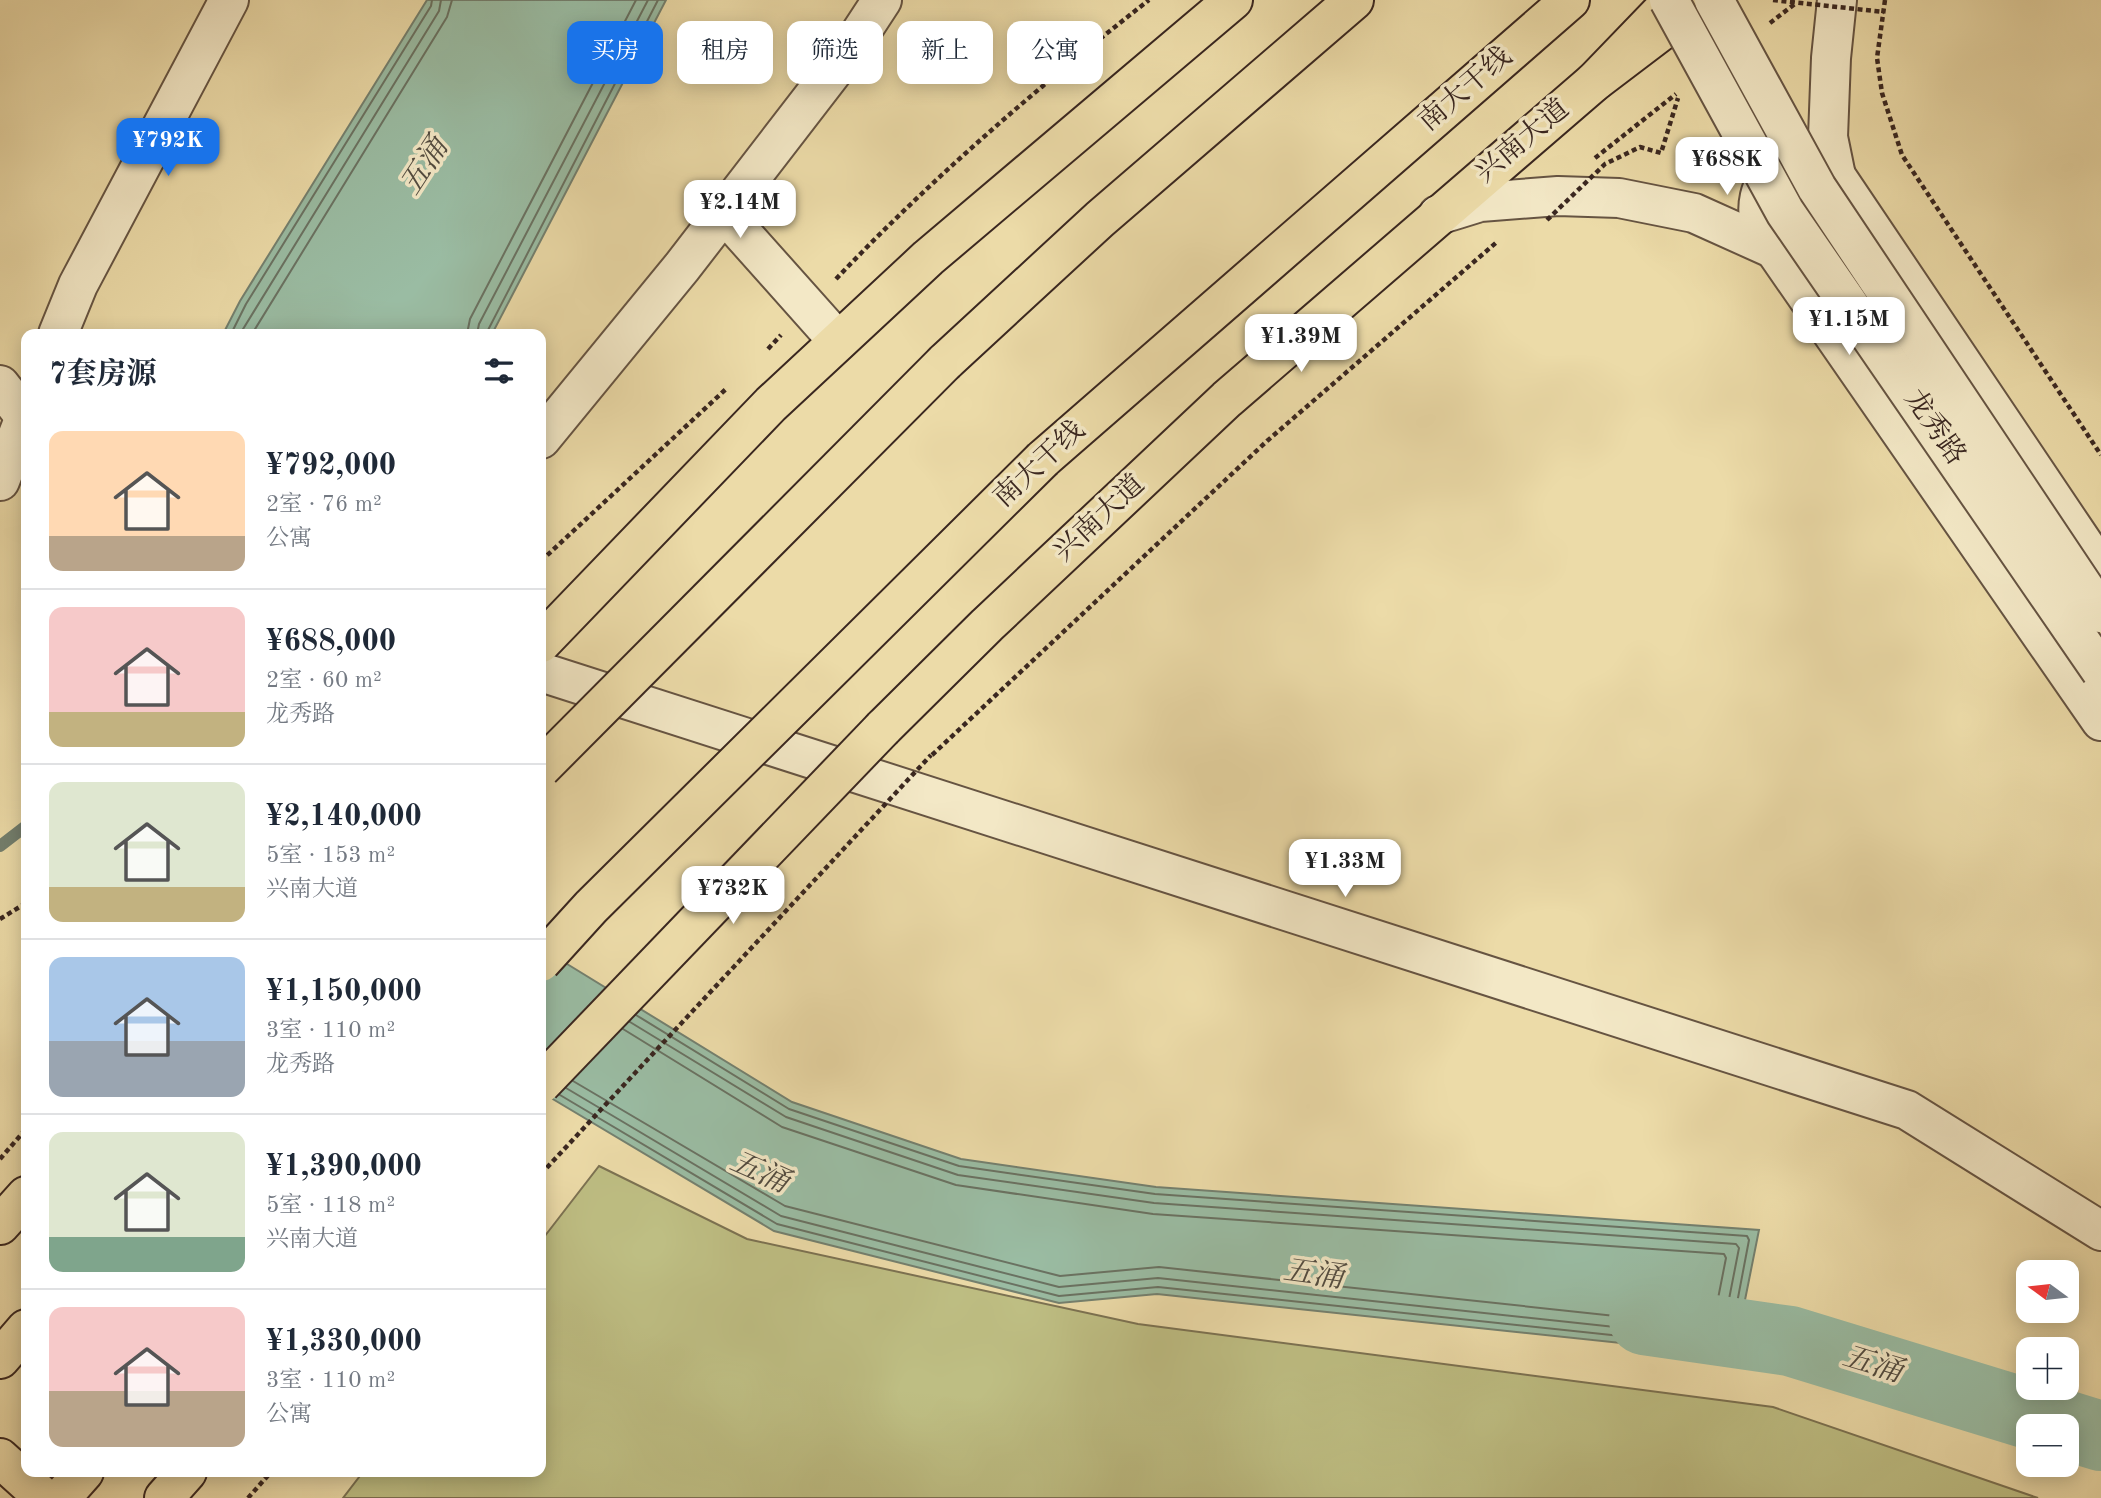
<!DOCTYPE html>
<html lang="zh">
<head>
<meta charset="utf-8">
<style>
  body { margin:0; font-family:"Old Standard TT","Noto Serif SC",serif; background:#f6f6f7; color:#1f2937; height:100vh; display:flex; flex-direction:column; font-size:26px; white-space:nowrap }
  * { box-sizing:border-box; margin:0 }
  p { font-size:23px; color:#747a83 }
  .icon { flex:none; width:38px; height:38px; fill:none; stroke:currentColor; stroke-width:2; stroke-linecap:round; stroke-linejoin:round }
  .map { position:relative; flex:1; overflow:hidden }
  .panel { position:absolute; left:21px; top:329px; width:525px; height:1148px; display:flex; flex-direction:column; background:#fff; border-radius:14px; box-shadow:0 4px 18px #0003 }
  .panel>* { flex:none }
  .guide { position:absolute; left:567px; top:21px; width:665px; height:63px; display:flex; gap:14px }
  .needle { width:46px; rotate:285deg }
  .fabs { position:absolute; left:2016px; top:1260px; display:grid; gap:14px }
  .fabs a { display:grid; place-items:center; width:63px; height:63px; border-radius:14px; background:#fff; box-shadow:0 4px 18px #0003; font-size:35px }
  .price { position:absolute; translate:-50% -60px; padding:0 16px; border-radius:14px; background:#fff; color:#222; font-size:23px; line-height:46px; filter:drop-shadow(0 2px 4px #0008) }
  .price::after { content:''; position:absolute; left:50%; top:42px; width:21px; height:16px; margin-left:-10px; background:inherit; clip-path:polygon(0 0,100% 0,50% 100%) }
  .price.active { background:#1a73e8; color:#fff }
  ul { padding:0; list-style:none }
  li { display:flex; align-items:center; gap:21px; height:175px; padding:0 28px }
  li+li { border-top:2px solid #e0e1e3 }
  li span { display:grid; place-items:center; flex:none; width:196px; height:140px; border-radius:14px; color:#555 }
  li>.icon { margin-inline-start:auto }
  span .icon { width:84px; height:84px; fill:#fffc; stroke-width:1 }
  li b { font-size:30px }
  h2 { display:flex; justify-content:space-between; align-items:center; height:84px; padding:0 28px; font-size:30px }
  .tag { padding:0 24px; border-radius:14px; background:#fff; box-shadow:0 4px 18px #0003; font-size:24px; line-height:63px }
  .tag.active { background:#1a73e8; color:#fff }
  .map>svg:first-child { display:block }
</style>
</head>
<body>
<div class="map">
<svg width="2101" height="1498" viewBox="0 0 2101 1498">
  <rect width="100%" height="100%" fill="#ecdba8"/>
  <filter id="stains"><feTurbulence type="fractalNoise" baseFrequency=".00286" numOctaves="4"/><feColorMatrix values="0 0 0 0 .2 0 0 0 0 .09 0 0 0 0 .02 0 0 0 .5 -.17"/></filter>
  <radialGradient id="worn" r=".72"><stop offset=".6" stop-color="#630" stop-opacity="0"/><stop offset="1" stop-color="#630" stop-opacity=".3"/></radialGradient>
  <path fill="#bebe83" stroke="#7c7252" stroke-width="2" d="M599,1166l148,73 391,85 635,83 265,91h-1695l20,-26h178v-231z"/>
  <g fill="#9abca3" stroke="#74806f" stroke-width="2">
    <path d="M427,0h239l-174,334h-269l17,-33z"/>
    <path d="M541,948l251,154 169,57 195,28 603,43 -25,125 -577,-61 -98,9 -285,-72 -233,-139z"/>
  </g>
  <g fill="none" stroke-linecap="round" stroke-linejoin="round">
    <g stroke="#6a7262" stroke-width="2">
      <path d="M231,334l15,-30 185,-298 1,-6"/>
      <path d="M240,334l199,-323 2,-11"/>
      <path d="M252,334l195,-317 5,-17"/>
      <path d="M467,334l3,-15 166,-319"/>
      <path d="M477,334l2,-10 169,-324"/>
      <path d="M486,334l172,-334"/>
      <path d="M573,1081l212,125 275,70 99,-9 550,59 4,-2 13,-66 -2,-4 -571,-40 -197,-29 -174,-58 -159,-98"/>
      <path d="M566,1088l215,128 278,71 99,-9 560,60 4,-3 17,-87 -3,-4 -582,-41 -196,-28 -172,-58 -156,-95"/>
      <path d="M560,1095l217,129 282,72 99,-9 567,60 4,-2 20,-105 -2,-4 -592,-42 -196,-28 -170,-57 -153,-94"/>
    </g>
    <path stroke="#74806f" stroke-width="12" d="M0,846l26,-20"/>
    <path stroke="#9abca3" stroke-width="70" d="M1644,1320l146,21 311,95"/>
    <g stroke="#665442" stroke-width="42">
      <g id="minor">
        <path d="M1836,176l-8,-39 3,-79 6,-58"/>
        <path d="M723,212l115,129"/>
        <path d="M1438,215l42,-13 78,-6 61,2 75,15 80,36"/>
        <path d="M58,334l20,-49 151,-285"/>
        <path d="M0,385l25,32"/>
        <path d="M541,439l141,-172 168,-218 32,-49"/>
        <path d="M0,481l26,-67"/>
        <path d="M2101,570l-265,-394c-45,-36 -93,5 -73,57l338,488"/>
        <path d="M541,672l1366,438 194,121"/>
      </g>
    </g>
    <g stroke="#3a2720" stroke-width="42">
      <g id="major">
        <path d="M541,643l230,-239 157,-146 305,-258"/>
        <path d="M883,728l104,-103 240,-226 367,-317 108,-82"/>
        <path d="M0,1225l26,-29"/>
        <path d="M0,1458l44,40"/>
        <path d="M164,1498l23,-26"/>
      </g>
    </g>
    <g stroke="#3a2720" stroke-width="42">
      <g id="highway">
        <path d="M1594,82l79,-82"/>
        <path d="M945,362l155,-143 254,-219"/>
        <path d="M1043,459l527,-459"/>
        <path d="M0,1359l26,-30"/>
        <path d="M61,1498l23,-26"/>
      </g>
    </g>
    <g stroke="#3a2720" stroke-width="4.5" stroke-dasharray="5 3.5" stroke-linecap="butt">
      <path d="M1885,0l-8,58 5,35 20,62 199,300"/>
      <path d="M1770,23l26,-20"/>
      <path d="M1595,158l81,-64"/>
      <path d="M836,279c96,-101 203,-193 313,-279"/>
      <path d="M768,349l13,-14"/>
      <path d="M541,561l185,-172"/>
      <path d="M932,755l335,-314 231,-200"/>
      <path d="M0,919l26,-16"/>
      <path d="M0,1159l26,-30"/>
      <path d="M248,1498l23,-26"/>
    </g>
    <use href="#minor" stroke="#f3e8c6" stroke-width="38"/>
    <use href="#major" stroke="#ecdba8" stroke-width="38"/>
    <use href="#highway" stroke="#ecdba8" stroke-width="38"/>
    <g stroke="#665442" stroke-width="42" stroke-linecap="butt">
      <g id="minor-bridge">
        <path d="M1669,0l116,212 316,459"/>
        <path d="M1714,0l103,188 284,425"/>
      </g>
    </g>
    <g stroke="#3a2720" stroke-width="42" stroke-linecap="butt">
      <path id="major-bridge" d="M541,1084l342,-356"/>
    </g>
    <g stroke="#3a2720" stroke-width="42" stroke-linecap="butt">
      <g id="highway-bridge">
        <path d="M541,768l404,-406"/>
        <path d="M541,962l50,-55 452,-448"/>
      </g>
    </g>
    <g stroke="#3a2720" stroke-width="4.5" stroke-dasharray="5 3.5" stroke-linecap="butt">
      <path d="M1773,0l111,12"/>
      <path d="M1547,220l58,-56 35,-17 21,6 17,-55"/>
      <path d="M541,1174l390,-419"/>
    </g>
    <use href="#minor-bridge" stroke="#f3e8c6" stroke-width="38"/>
    <use href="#major-bridge" stroke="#ecdba8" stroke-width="38"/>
    <use href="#highway-bridge" stroke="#ecdba8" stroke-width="38"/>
  </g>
  <g text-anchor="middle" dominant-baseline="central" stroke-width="7" stroke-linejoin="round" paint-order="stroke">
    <g font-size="28" fill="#3a2720" stroke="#f3e8c6">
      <text transform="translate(1466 90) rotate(-41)">南大干线</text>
      <text transform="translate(1523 142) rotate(-40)">兴南大道</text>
      <text transform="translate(1934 428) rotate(55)">龙秀路</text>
      <text transform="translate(1040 465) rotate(-43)">南大干线</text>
      <text transform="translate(1100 519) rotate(-43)">兴南大道</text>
    </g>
    <g font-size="30" font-style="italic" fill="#524c41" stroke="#f3e8c6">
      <text transform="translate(425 167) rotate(-57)">五涌</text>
      <text transform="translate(759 1173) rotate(24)">五涌</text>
      <text transform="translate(1313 1275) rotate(8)">五涌</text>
      <text transform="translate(1872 1365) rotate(17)">五涌</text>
    </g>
  </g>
  <rect width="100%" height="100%" filter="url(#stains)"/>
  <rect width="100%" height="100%" fill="url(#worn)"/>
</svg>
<div class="fabs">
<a><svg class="needle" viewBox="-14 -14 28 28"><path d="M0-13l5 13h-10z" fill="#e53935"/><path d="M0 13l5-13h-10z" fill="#747a83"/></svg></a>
<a>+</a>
<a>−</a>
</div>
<b class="price active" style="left:168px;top:178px">¥792K</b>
<b class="price" style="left:1727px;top:197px">¥688K</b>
<b class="price" style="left:740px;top:240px">¥2.14M</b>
<b class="price" style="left:1849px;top:357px">¥1.15M</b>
<b class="price" style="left:1301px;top:374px">¥1.39M</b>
<b class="price" style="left:1345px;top:899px">¥1.33M</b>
<b class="price" style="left:733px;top:926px">¥732K</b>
<div class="guide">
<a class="tag active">买房</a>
<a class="tag">租房</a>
<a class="tag">筛选</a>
<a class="tag">新上</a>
<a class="tag">公寓</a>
</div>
<section class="panel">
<h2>7套房源<svg class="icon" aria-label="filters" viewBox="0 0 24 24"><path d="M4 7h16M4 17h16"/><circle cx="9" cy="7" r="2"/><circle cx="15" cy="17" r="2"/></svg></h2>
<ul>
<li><span style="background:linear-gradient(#ffd9b3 75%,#b9a48a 0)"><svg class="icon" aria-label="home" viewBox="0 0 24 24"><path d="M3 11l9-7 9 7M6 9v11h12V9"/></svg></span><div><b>¥792,000</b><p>2室 · 76 m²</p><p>公寓</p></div></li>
<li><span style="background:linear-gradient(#f6c9c9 75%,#c2b280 0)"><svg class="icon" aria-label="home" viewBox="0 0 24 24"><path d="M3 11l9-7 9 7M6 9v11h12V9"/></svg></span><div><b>¥688,000</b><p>2室 · 60 m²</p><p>龙秀路</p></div></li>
<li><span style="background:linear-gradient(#dfe7d0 75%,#c2b280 0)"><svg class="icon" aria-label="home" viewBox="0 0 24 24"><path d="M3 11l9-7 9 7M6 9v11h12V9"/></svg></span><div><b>¥2,140,000</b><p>5室 · 153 m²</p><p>兴南大道</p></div></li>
<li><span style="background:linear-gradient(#a9c7e8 60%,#9aa5b1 0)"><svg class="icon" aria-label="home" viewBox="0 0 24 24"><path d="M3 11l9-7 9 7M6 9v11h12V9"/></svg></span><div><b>¥1,150,000</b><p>3室 · 110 m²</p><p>龙秀路</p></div></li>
<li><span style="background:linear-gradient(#dfe7d0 75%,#7fa58c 0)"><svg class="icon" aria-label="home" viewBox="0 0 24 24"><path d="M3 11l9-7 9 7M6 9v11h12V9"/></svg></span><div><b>¥1,390,000</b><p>5室 · 118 m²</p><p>兴南大道</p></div></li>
<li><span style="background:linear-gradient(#f6c9c9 60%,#b9a48a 0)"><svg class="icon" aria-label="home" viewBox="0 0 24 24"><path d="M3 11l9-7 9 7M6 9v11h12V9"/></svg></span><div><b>¥1,330,000</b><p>3室 · 110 m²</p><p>公寓</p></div></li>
</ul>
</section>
</div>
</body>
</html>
